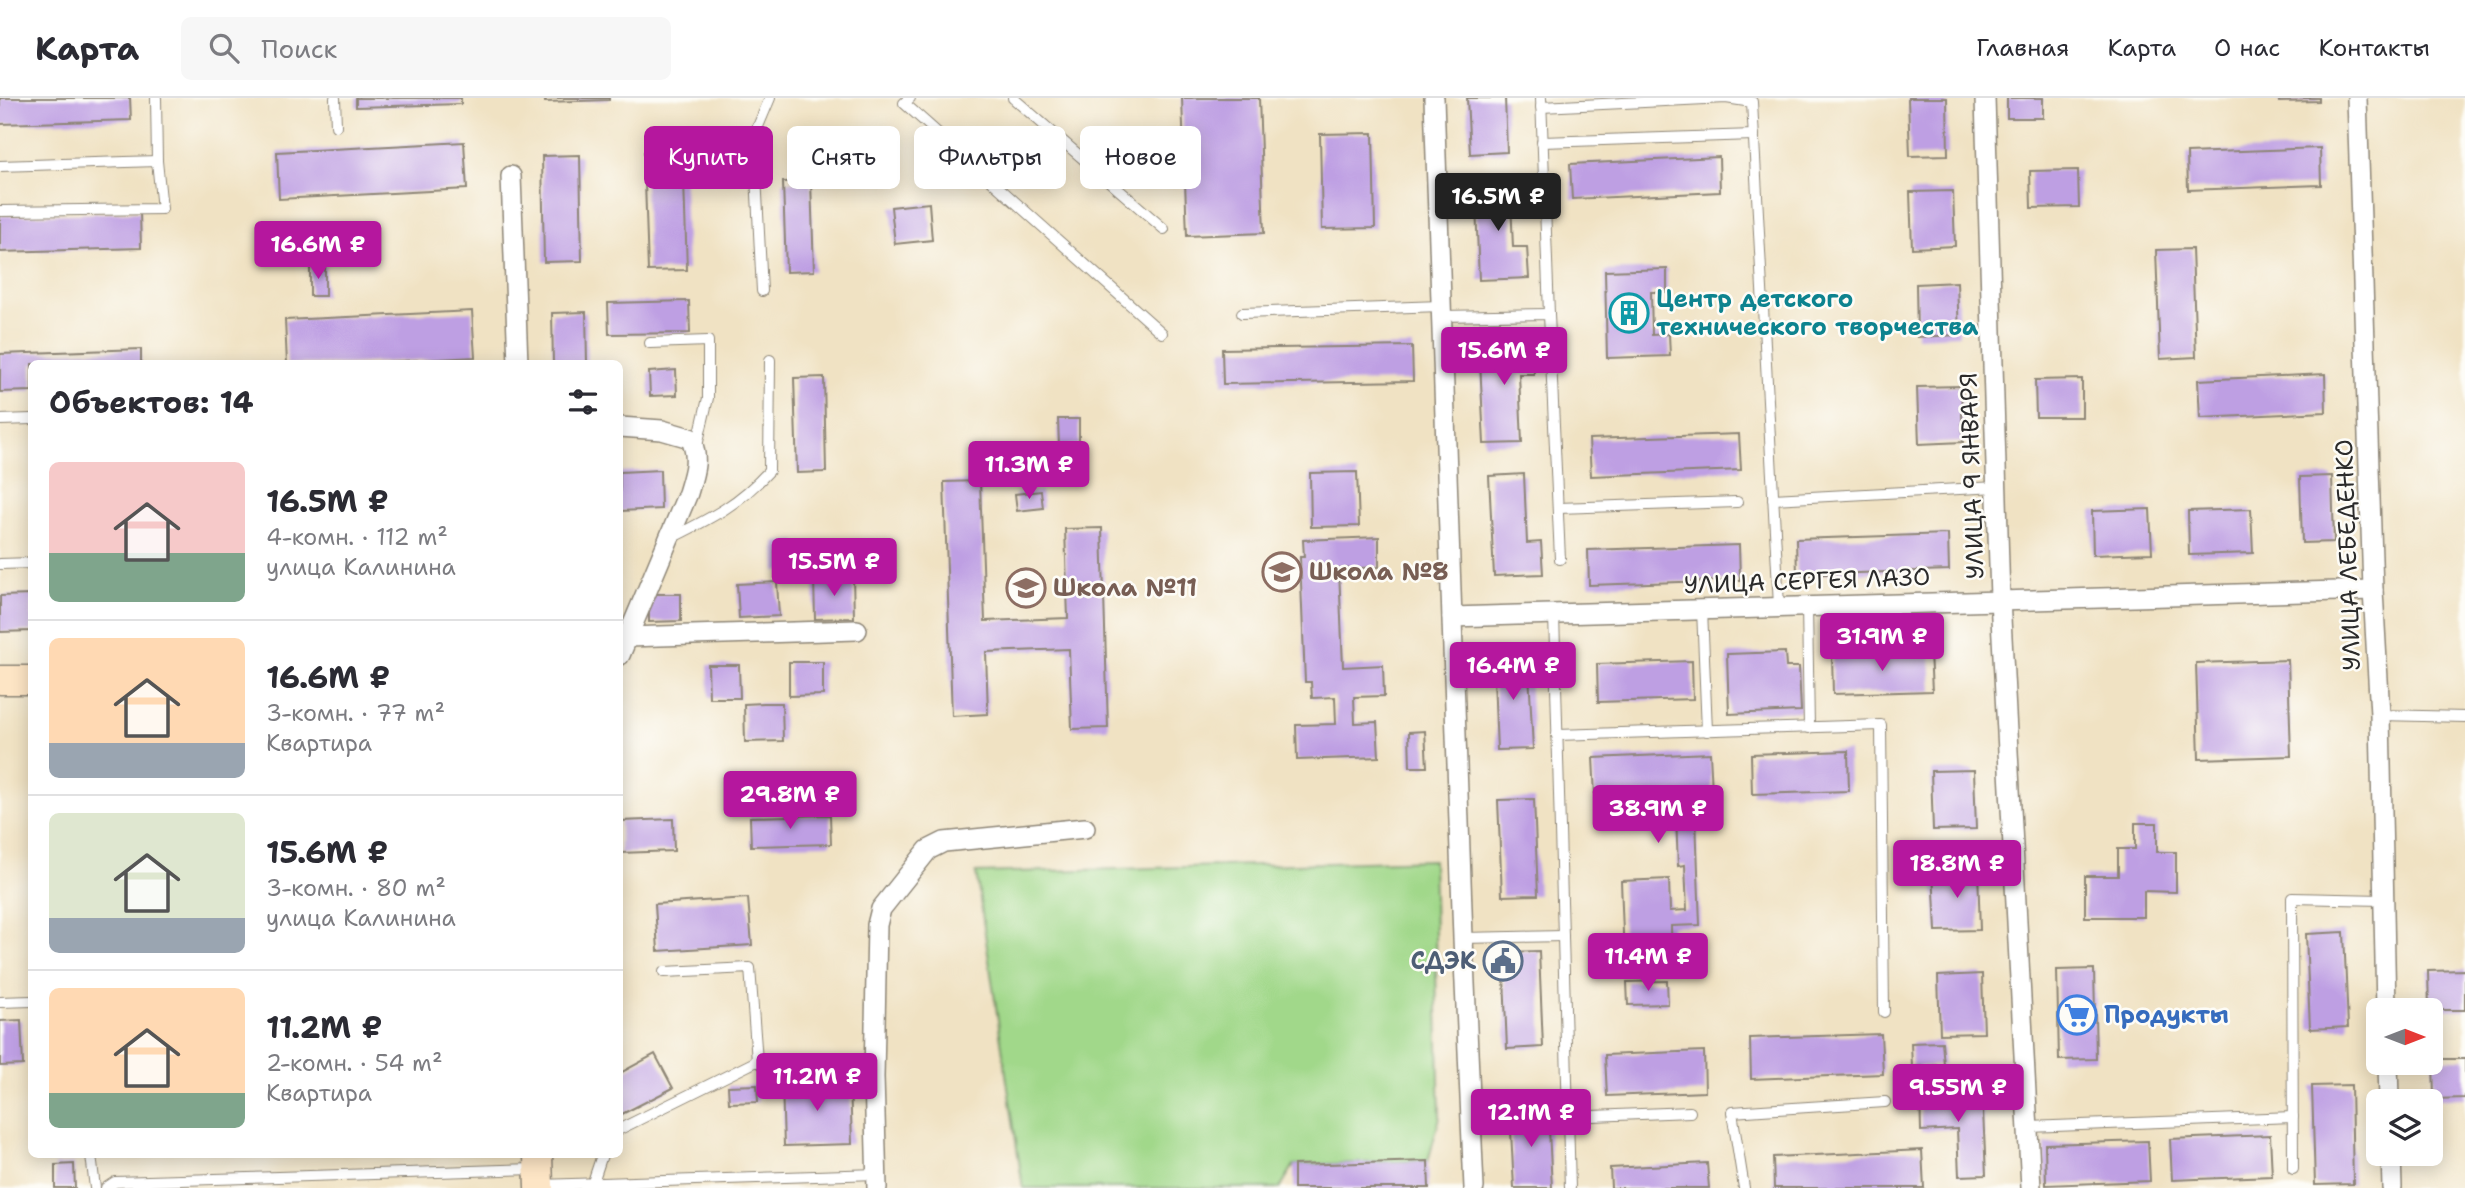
<!DOCTYPE html>
<html lang="ru">
<head>
<meta charset="utf-8">
<style>
  body { margin:0; font-family:"Shantell Sans",sans-serif; background:#f7f7f7; color:#2b2b33; height:100vh; display:flex; flex-direction:column; font-size:26px; white-space:nowrap }
  * { box-sizing:border-box; margin:0 }
  p { font-size:23px; color:#7c7c81 }
  .icon { flex:none; width:38px; height:38px; fill:none; stroke:currentColor; stroke-width:2; stroke-linecap:round; stroke-linejoin:round }
  .map { position:relative; flex:1; overflow:hidden }
  .panel { position:absolute; left:28px; top:262px; width:595px; height:798px; display:flex; flex-direction:column; background:#fff; border-radius:10px; box-shadow:0 4px 18px #0003 }
  .panel>* { flex:none }
  .banner { position:absolute; left:644px; top:28px; width:665px; height:63px; display:flex; gap:14px }
  .needle { width:46px; rotate:90deg }
  .controls { position:absolute; left:2366px; top:900px; display:grid; gap:14px }
  .controls a { display:grid; place-items:center; width:77px; height:77px; border-radius:10px; background:#fff; box-shadow:0 4px 18px #0003; font-size:35px }
  .price { position:absolute; translate:-50% -60px; padding:0 16px; border-radius:7px; background:#b5179e; color:#fff; font-size:23px; line-height:46px; filter:drop-shadow(0 2px 4px #0008) }
  .price::after { content:''; position:absolute; left:50%; top:42px; width:21px; height:16px; margin-left:-10px; background:inherit; clip-path:polygon(0 0,100% 0,50% 100%) }
  .price.on { background:#222; color:#fff }
  ul { padding:0; list-style:none }
  li { display:flex; align-items:center; gap:21px; height:175px; padding:0 21px }
  li+li { border-top:2px solid #e1e1e2 }
  li span { display:grid; place-items:center; flex:none; width:196px; height:140px; border-radius:10px; color:#555 }
  li>.icon { margin-inline-start:auto }
  span .icon { width:84px; height:84px; fill:#fffc; stroke-width:1 }
  li b { font-size:30px }
  h2 { display:flex; justify-content:space-between; align-items:center; height:84px; padding:0 21px; font-size:30px }
  .pill { padding:0 24px; border-radius:10px; background:#fff; box-shadow:0 4px 18px #0003; font-size:24px; line-height:63px }
  .pill.on { background:#b5179e; color:#fff }
  header { display:flex; align-items:center; gap:42px; box-sizing:border-box; height:98px; padding:0 35px; background:#fff; border-bottom:2px solid #e1e1e2 }
  header strong { font-size:33px }
  nav { display:flex; gap:38px; margin-inline-start:auto; font-size:24px }
  .search { width:490px; height:63px; background:#f7f7f7; display:flex; align-items:center; gap:18px; box-sizing:border-box; padding:0 24px; border-radius:10px; color:#7c7c81; font-size:26px }
  .map>svg:first-child { display:block }
</style>
</head>
<body>
<header>
<strong>Карта</strong>
<div class="search"><svg class="icon" aria-label="search" viewBox="0 0 24 24"><circle cx="10" cy="10" r="6"/><path d="M15 15l6 6"/></svg>Поиск</div>
<nav><a>Главная</a><a>Карта</a><a>О нас</a><a>Контакты</a></nav>
</header>
<div class="map">
<svg width="2465" height="1090" viewBox="0 0 2465 1090">
  <rect width="100%" height="100%" fill="#fdfcf7"/>
  <filter id="ink" filterUnits="userSpaceOnUse"><feTurbulence type="fractalNoise" baseFrequency=".0143" numOctaves="2"/><feDisplacementMap in="SourceGraphic" scale="14" xChannelSelector="R" yChannelSelector="G"/><feConvolveMatrix kernelMatrix="1 2 1 2 8 2 1 2 1" color-interpolation-filters="sRGB"/></filter>
  <filter id="wash" filterUnits="userSpaceOnUse"><feTurbulence type="fractalNoise" baseFrequency=".00686" numOctaves="4" result="noise"/><feDisplacementMap in="SourceGraphic" scale="28" xChannelSelector="R" yChannelSelector="G"/><feGaussianBlur stdDeviation="1.57" result="paint"/><feColorMatrix in="noise" values="0 0 0 0 0 0 0 0 0 0 0 0 0 0 0 0 0 1.4 0 .05"/><feComposite in="paint" operator="in"/></filter>
  <g filter="url(#wash)">
    <rect width="100%" height="100%" fill="#f0e2c3"/>
    <path fill="#a1d88a" stroke="#66825a" stroke-width="2" d="M1433,762l7,257 -12,44 -134,4 -14,23h-257l-47,-315z"/>
    <g id="blocks">
      <g fill="#be9fe3">
        <path d="M0,0h130l1,22 -131,4z"/>
        <path d="M356,0h105v6l-105,3z"/>
        <path d="M545,0h64v2l-64,2z"/>
        <path d="M1182,0h77l5,135 -77,3z"/>
        <path d="M1467,0h38l2,54 -37,2z"/>
        <path d="M1908,0h39l1,57 -38,1z"/>
        <rect x="2007" y="0" width="36" height="20"/>
        <path d="M2279,0h40v3l-40,1z"/>
        <path d="M1373,35l2,95 -53,1 -2,-95z"/>
        <path d="M464,44l3,47 -188,10 -2,-47z"/>
        <path d="M2320,50l1,37 -133,5 -1,-37z"/>
        <path d="M683,53l4,119 -39,1 -4,-119z"/>
        <path d="M580,57l2,106 -38,1 -2,-106z"/>
        <path d="M1719,59l1,35 -148,7 -2,-35z"/>
        <path d="M2078,72l1,37 -48,1 -1,-37z"/>
        <path d="M1510,80l3,69h14l2,31 -50,2 -4,-100z"/>
        <path d="M811,83l3,90 -28,1 -3,-90z"/>
        <path d="M1953,93l2,55 -43,2 -2,-56z"/>
        <path d="M929,105l3,37 -37,4 -4,-37z"/>
        <path d="M140,114l1,36 -141,4v-36z"/>
        <path d="M2192,151l4,108 -36,2 -4,-109z"/>
        <rect x="310" y="168" width="15" height="30"/>
        <path d="M1667,171v23h-16l1,43 17,-1 1,22 -63,2 -2,-87z"/>
        <path d="M1957,184l2,53 -42,2 -1,-53z"/>
        <path d="M689,203l1,32 -81,1 -1,-31z"/>
        <path d="M472,213l3,46 -126,7h-62l-2,-44z"/>
        <path d="M586,214l1,52h-34l-1,-51z"/>
        <path d="M1532,240l2,36h-15l3,69 -38,1 -5,-104z"/>
        <path d="M1412,248l1,35 -190,3 -1,-35z"/>
        <path d="M141,251v15h-109v27l-32,1v-38z"/>
        <path d="M676,272l1,25 -27,1 -1,-24z"/>
        <path d="M2325,276l1,38 -126,6 -2,-38z"/>
        <path d="M824,279l2,95 -29,1 -3,-95z"/>
        <path d="M2082,281v38h-46l-1,-37z"/>
        <path d="M1961,288l2,56 -44,2 -2,-57z"/>
        <path d="M1058,321h21v26l-20,1z"/>
        <path d="M1739,336l2,36 -150,6 -2,-37z"/>
        <path d="M660,372l1,39 -41,2v-39z"/>
        <path d="M1357,374l2,54 -48,1 -1,-54z"/>
        <path d="M1524,376l3,69 14,-1 2,32 -49,2 -5,-100z"/>
        <path d="M2332,378l2,66 -32,1 -2,-66z"/>
        <path d="M980,383l5,140 83,-3 -3,-89 37,-1 6,200 -36,1 -3,-80 -83,3 2,62 -36,2 -8,-234z"/>
        <path d="M1041,393l2,17 -26,3 -2,-17z"/>
        <path d="M2150,411l2,44 -59,2 -1,-44z"/>
        <path d="M2251,411l2,44 -64,2 -1,-44z"/>
        <path d="M1948,436l1,36 -152,5 -1,-36z"/>
        <path d="M1379,439v30l-40,2 4,98 40,-2 1,31 -30,1 1,26 22,-1 2,35 -82,3 -1,-35 40,-1 -1,-27 -23,1 -1,-16h-6l-5,-125h4l-1,-17z"/>
        <path d="M797,443v29l-21,1 -1,-29z"/>
        <path d="M1739,447l1,35 -151,5 -1,-35z"/>
        <path d="M853,478l1,42 -39,1 -1,-42z"/>
        <path d="M777,484l2,34 -40,2 -2,-34z"/>
        <path d="M649,496h32v27l-32,1z"/>
        <path d="M32,497v36l-32,1v-36z"/>
        <path d="M1785,554l1,15h13l2,44 -72,3 -2,-60z"/>
        <path d="M1930,554l2,39 -99,3 -1,-39z"/>
        <path d="M1528,555l5,96 -36,1 -4,-96z"/>
        <path d="M2288,562l3,96 -92,3 -3,-96z"/>
        <path d="M1692,563l1,38 -95,3 -1,-38z"/>
        <path d="M789,564h34v33l-34,1z"/>
        <path d="M708,567h31l1,33h-31z"/>
        <path d="M764,605h18l1,38 -38,1 -1,-38z"/>
        <path d="M1425,633l2,36h-17l-1,-35z"/>
        <path d="M1848,653l1,40 -97,3 -1,-40z"/>
        <path d="M1710,655l2,38 -17,1 5,133 -29,1 1,32 -48,1 -3,-78 48,-2 1,32 17,-1 -2,-45 -7,1 -2,-50h6l-1,-24 -86,4 -2,-38z"/>
        <path d="M1974,672l2,59 -43,1 -2,-59z"/>
        <path d="M1534,701l4,96 -36,1 -4,-96z"/>
        <path d="M830,717l1,29 -80,2 -1,-29z"/>
        <path d="M673,721l1,32 -54,2v-32z"/>
        <path d="M2135,725h22v29h19v40l-32,-1v26h-59v-41h33v-27h17z"/>
        <path d="M1978,772l2,60 -44,1 -3,-60z"/>
        <path d="M748,800l4,47 -94,6 -3,-47z"/>
        <path d="M2344,834l4,95 -38,2 -4,-95z"/>
        <path d="M1539,853l4,96 -36,2 -4,-97z"/>
        <path d="M2094,871l2,90 -37,1 -2,-90z"/>
        <path d="M2465,872v40h-36l-1,-39z"/>
        <path d="M1982,876l2,59 -44,1 -2,-58z"/>
        <path d="M1667,883l1,23 -40,1 -1,-23z"/>
        <path d="M21,922l2,45 -23,1v-45z"/>
        <path d="M1881,936l2,40 -132,5 -1,-41z"/>
        <path d="M1942,944l2,23 -32,2 -1,-24z"/>
        <path d="M1704,953l1,41 -98,4 -2,-41z"/>
        <path d="M655,956l18,34 -53,27v-42z"/>
        <path d="M2433,961h32v39l-31,1z"/>
        <path d="M850,983l2,63 -68,2 -2,-63z"/>
        <path d="M757,987l1,17 -29,1 -1,-17z"/>
        <path d="M2351,987l2,99 -38,1 -3,-99z"/>
        <path d="M1982,991l4,86 -27,1 -2,-47 -36,2 -1,-39z"/>
        <path d="M1548,1012l4,78h-38l-4,-76z"/>
        <path d="M2270,1037l2,41 -100,4 -2,-41z"/>
        <path d="M2148,1043l2,40 -104,4 -1,-41z"/>
        <path d="M1922,1052l2,38h-150l-1,-31z"/>
        <path d="M1428,1063l1,27h-135v-23z"/>
        <path d="M1707,1065l2,25h-98l-1,-20z"/>
        <path d="M74,1066l1,24h-20v-23z"/>
      </g>
    </g>
  </g>
  <g filter="url(#ink)">
    <use href="#blocks" fill-opacity="0" stroke="#8e8677" stroke-width="2"/>
    <g fill="none" stroke-linecap="round" stroke-linejoin="round">
      <g stroke="#8e8677" stroke-width="12">
        <g id="service">
          <path d="M335,0l1,28"/>
          <path d="M910,0l-6,5 258,230"/>
          <path d="M1013,0l151,131"/>
          <path d="M1541,0l8,216"/>
          <path d="M1541,9l185,-9 26,4 27,504"/>
          <path d="M1542,44l212,-7"/>
          <path d="M0,68l157,-5"/>
          <path d="M0,113l162,-2 -5,-48 -1,-63"/>
          <path d="M762,193l-8,-155 16,-38"/>
          <path d="M1242,215l199,-7"/>
          <path d="M1442,218l107,-2 11,245"/>
          <path d="M650,245l58,-2v57l-11,48"/>
          <path d="M0,322l32,-1"/>
          <path d="M1773,401l224,-12"/>
          <path d="M1558,410l179,-6"/>
          <path d="M671,440c40,-20 67,-33 98,-67l1,-111"/>
          <path d="M0,466l32,-1"/>
          <path d="M1807,508l2,122"/>
          <path d="M1702,511l5,122"/>
          <path d="M1554,516l16,574"/>
          <path d="M2380,617l85,2"/>
          <path d="M1557,637l324,-10 3,287"/>
          <path d="M1463,840l100,-2"/>
          <path d="M0,904l32,-1"/>
          <path d="M757,963l21,12 96,-5"/>
          <path d="M1568,1019l122,-5"/>
          <path d="M2028,1029l265,-10"/>
          <path d="M620,1031l137,-68 -7,-93 -86,4"/>
          <path d="M91,1057l4,33"/>
          <path d="M2293,1071l-1,-271 91,2"/>
          <path d="M593,1084l9,-27"/>
          <path d="M541,1087l336,-11"/>
          <path d="M106,1090l9,-6 420,-13"/>
          <path d="M1744,1090l-12,-76 153,-10"/>
        </g>
      </g>
      <g stroke="#8e8677" stroke-width="22">
        <g id="minor">
          <path d="M1434,0l29,840 11,250"/>
          <path d="M1985,0l15,501 31,589"/>
          <path d="M2357,0l16,492 7,125 6,295"/>
          <path d="M511,78l7,188"/>
          <path d="M620,329l42,3 28,8c10,19 4,35 -2,55l-68,162"/>
          <path d="M1452,519l921,-27"/>
          <path d="M628,539l229,-7"/>
          <path d="M2388,964l1,39"/>
          <path d="M2391,1055l1,35"/>
          <path d="M877,1090l-3,-111 3,-152 4,-16 47,-59 16,-8 141,-14"/>
        </g>
      </g>
      <g stroke="#8e8677" stroke-width="31">
        <g id="secondary">
          <path d="M0,582h32"/>
          <path d="M538,1057l1,33"/>
        </g>
      </g>
      <use href="#service" stroke="#fff" stroke-width="10"/>
      <use href="#minor" stroke="#fff" stroke-width="19"/>
      <use href="#secondary" stroke="#fde5c5" stroke-width="28"/>
    </g>
  </g>
  <defs>
    <g id="building-ring" transform="scale(2.0125)"><circle r="9.5" fill="#fdfcf7" stroke="#0f9aa8" stroke-width="1.5"/><path d="M-4-6H4V6H1V3H-1V6H-4ZM-2.5-4.3h1.7v1.8h-1.7ZM.8-4.3h1.7v1.8H.8ZM-2.5-1h1.7V.8h-1.7ZM.8-1h1.7V.8H.8Z" fill="#0f9aa8"/></g>
    <g id="school-ring" transform="scale(2.0125)"><circle r="9.5" fill="#fdfcf7" stroke="#8d6e63" stroke-width="1.5"/><path d="M0-5L7-2L0 1L-7-2ZM-4 1L0 2.5L4 1V4Q0 6-4 4Z" fill="#8d6e63"/></g>
    <g id="civic-ring" transform="scale(2.0125)"><circle r="9.5" fill="#fdfcf7" stroke="#5c6f8a" stroke-width="1.5"/><path d="M-.6-6.5H3V-4.5H.6V-3L4-1V1h2V6H-6V1h2V-1L-.6-3ZM-1.2 2.5V6h2.4V2.5Z" fill="#5c6f8a"/></g>
    <g id="supermarket-ring" transform="scale(2.0125)"><circle r="9.5" fill="#fdfcf7" stroke="#3f7fe0" stroke-width="1.5"/><path d="M-6-5.5h2.5l.6 2H6L4.5 2H-2.5L-4.4-4H-6ZM-1.5 3.2a1.3 1.3 0 1 0 .1 0ZM3 3.2a1.3 1.3 0 1 0 .1 0Z" fill="#3f7fe0"/></g>
  </defs>
  <g fill-rule="evenodd">
    <use href="#building-ring" x="1629" y="215"/>
    <use href="#school-ring" x="1282" y="474"/>
    <use href="#school-ring" x="1026" y="490"/>
    <use href="#civic-ring" x="1503" y="863"/>
    <use href="#supermarket-ring" x="2077" y="917"/>
  </g>
  <g text-anchor="middle" dominant-baseline="central" stroke-width="5" stroke-linejoin="round" paint-order="stroke">
    <g font-size="24" font-weight="bold" fill="#0d838f" stroke="#fdfcf7" text-anchor="start">
      <text x="1656" y="201">Центр детского<tspan x="1656" dy="28">технического творчества</tspan></text>
    </g>
    <g font-size="24" fill="#2b2b2b" stroke="#fdfcf7">
      <text transform="translate(1972 378) rotate(-92)">УЛИЦА 9 ЯНВАРЯ</text>
      <text transform="translate(2348 457) rotate(-92)">УЛИЦА ЛЕБЕДЕНКО</text>
      <text transform="translate(1807 483) rotate(-2)">УЛИЦА СЕРГЕЯ ЛАЗО</text>
    </g>
    <g font-size="24" font-weight="bold" fill="#785e54" stroke="#fdfcf7" text-anchor="start">
      <text x="1309" y="474">Школа №8</text>
      <text x="1053" y="490">Школа №11</text>
    </g>
    <g font-size="24" font-weight="bold" fill="#4e5e75" stroke="#fdfcf7" text-anchor="end">
      <text x="1476" y="863">СДЭК</text>
    </g>
    <g font-size="24" font-weight="bold" fill="#366cbe" stroke="#fdfcf7" text-anchor="start">
      <text x="2104" y="917">Продукты</text>
    </g>
  </g>
</svg>
<div class="controls">
<a><svg class="needle" viewBox="-14 -14 28 28"><path d="M0-13l5 13h-10z" fill="#e53935"/><path d="M0 13l5-13h-10z" fill="#7c7c81"/></svg></a>
<a><svg class="icon" aria-label="layers" viewBox="0 0 24 24"><path d="M12 4l9 5-9 5-9-5zM3 14l9 5 9-5"/></svg></a>
</div>
<b class="price on" style="left:1498px;top:135px">16.5M ₽</b>
<b class="price" style="left:318px;top:183px">16.6M ₽</b>
<b class="price" style="left:1504px;top:289px">15.6M ₽</b>
<b class="price" style="left:1029px;top:403px">11.3M ₽</b>
<b class="price" style="left:834px;top:500px">15.5M ₽</b>
<b class="price" style="left:1882px;top:575px">31.9M ₽</b>
<b class="price" style="left:1513px;top:604px">16.4M ₽</b>
<b class="price" style="left:790px;top:733px">29.8M ₽</b>
<b class="price" style="left:1658px;top:747px">38.9M ₽</b>
<b class="price" style="left:1957px;top:802px">18.8M ₽</b>
<b class="price" style="left:1648px;top:895px">11.4M ₽</b>
<b class="price" style="left:817px;top:1015px">11.2M ₽</b>
<b class="price" style="left:1958px;top:1026px">9.55M ₽</b>
<b class="price" style="left:1531px;top:1051px">12.1M ₽</b>
<div class="banner">
<a class="pill on">Купить</a>
<a class="pill">Снять</a>
<a class="pill">Фильтры</a>
<a class="pill">Новое</a>
</div>
<section class="panel">
<h2>Объектов: 14<svg class="icon" aria-label="filters" viewBox="0 0 24 24"><path d="M4 7h16M4 17h16"/><circle cx="9" cy="7" r="2"/><circle cx="15" cy="17" r="2"/></svg></h2>
<ul>
<li><span style="background:linear-gradient(#f6c9c9 65%,#7fa58c 0)"><svg class="icon" aria-label="home" viewBox="0 0 24 24"><path d="M3 11l9-7 9 7M6 9v11h12V9"/></svg></span><div><b>16.5M ₽</b><p>4-комн. · 112 m²</p><p>улица Калинина</p></div></li>
<li><span style="background:linear-gradient(#ffd9b3 75%,#9aa5b1 0)"><svg class="icon" aria-label="home" viewBox="0 0 24 24"><path d="M3 11l9-7 9 7M6 9v11h12V9"/></svg></span><div><b>16.6M ₽</b><p>3-комн. · 77 m²</p><p>Квартира</p></div></li>
<li><span style="background:linear-gradient(#dfe7d0 75%,#9aa5b1 0)"><svg class="icon" aria-label="home" viewBox="0 0 24 24"><path d="M3 11l9-7 9 7M6 9v11h12V9"/></svg></span><div><b>15.6M ₽</b><p>3-комн. · 80 m²</p><p>улица Калинина</p></div></li>
<li><span style="background:linear-gradient(#ffd9b3 75%,#7fa58c 0)"><svg class="icon" aria-label="home" viewBox="0 0 24 24"><path d="M3 11l9-7 9 7M6 9v11h12V9"/></svg></span><div><b>11.2M ₽</b><p>2-комн. · 54 m²</p><p>Квартира</p></div></li>
</ul>
</section>
</div>
</body>
</html>
